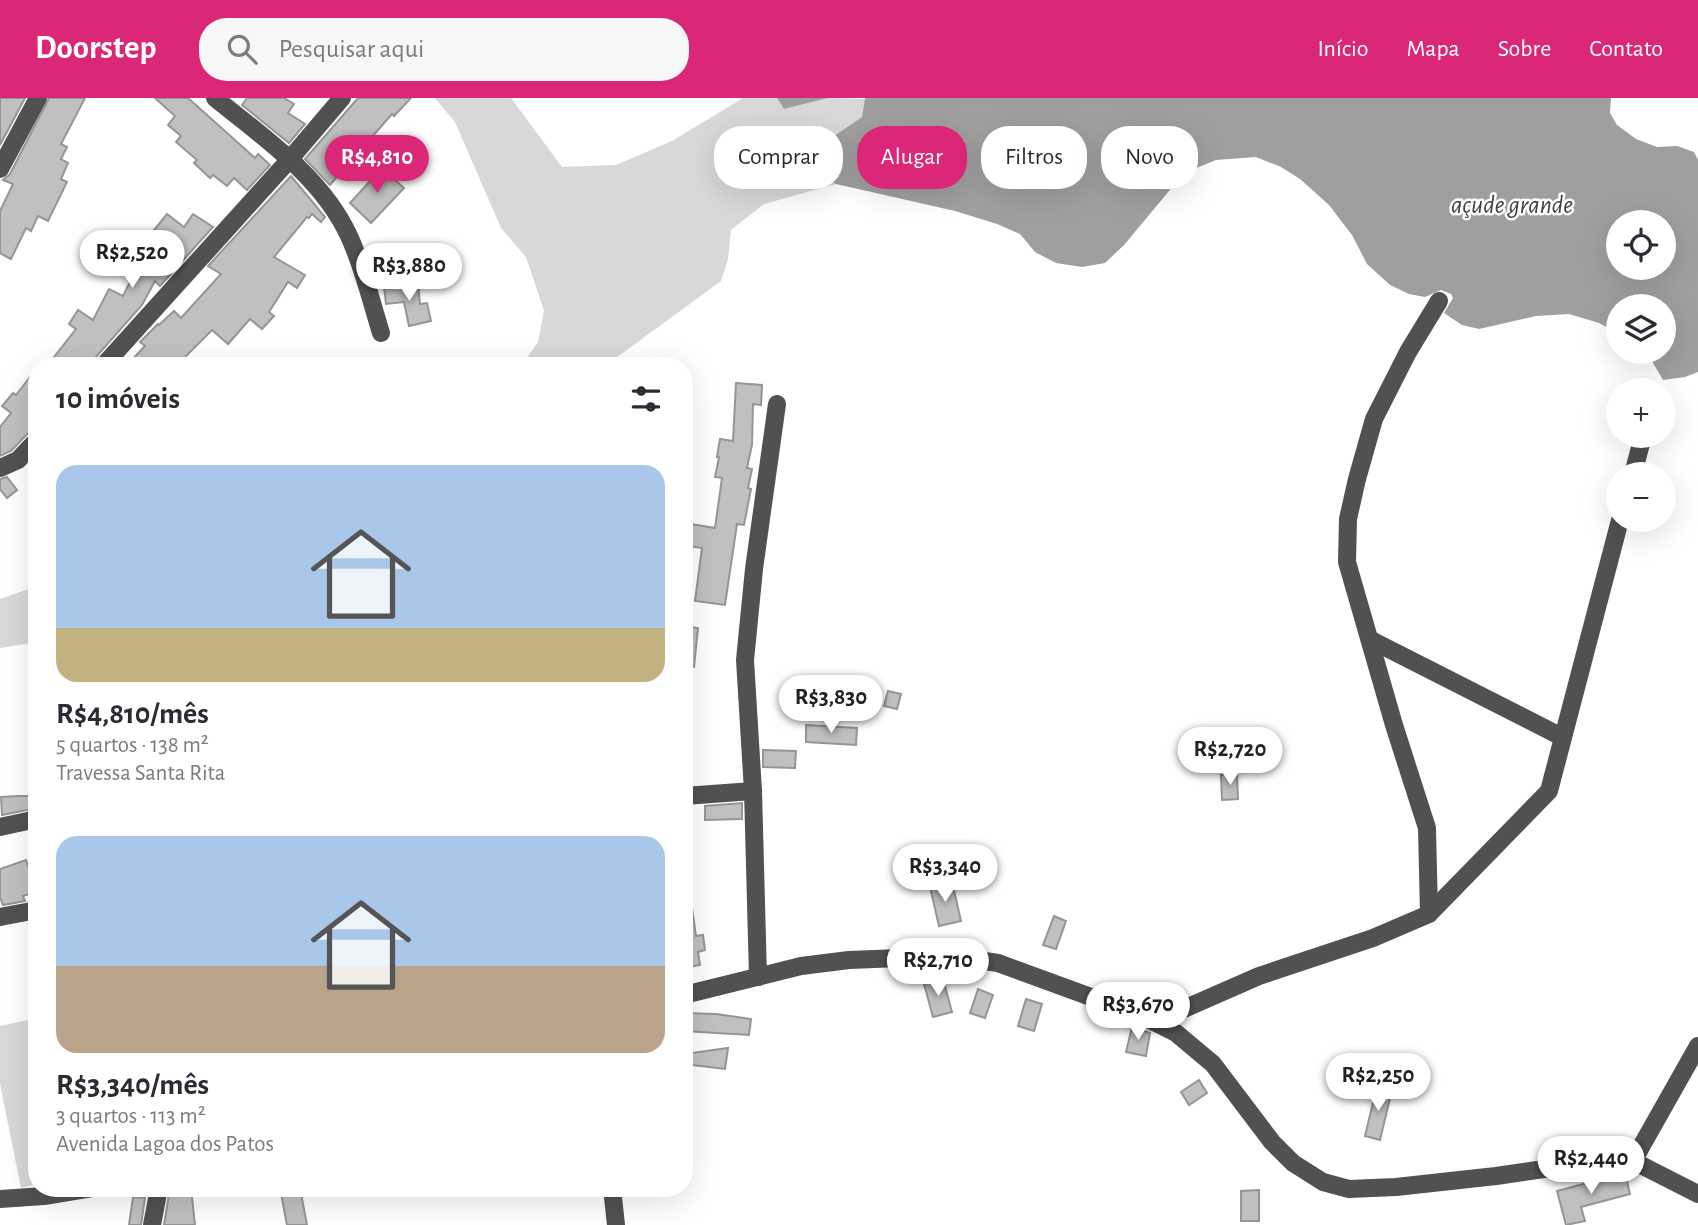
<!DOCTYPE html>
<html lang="pt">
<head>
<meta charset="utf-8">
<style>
  body { margin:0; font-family:"Alegreya Sans",sans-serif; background:#f7f7f7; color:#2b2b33; height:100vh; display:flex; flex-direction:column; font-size:26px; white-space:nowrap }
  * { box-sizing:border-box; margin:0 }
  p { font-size:23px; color:#7c7c81 }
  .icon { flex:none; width:38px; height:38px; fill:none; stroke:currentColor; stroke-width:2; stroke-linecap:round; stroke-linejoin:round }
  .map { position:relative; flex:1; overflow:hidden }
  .drawer { position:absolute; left:28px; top:259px; width:665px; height:840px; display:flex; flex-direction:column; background:#fff; border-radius:28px; box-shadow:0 7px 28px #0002 }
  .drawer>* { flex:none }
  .top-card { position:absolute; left:714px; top:28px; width:665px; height:63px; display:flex; gap:14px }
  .fabs { position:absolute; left:1606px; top:112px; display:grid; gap:14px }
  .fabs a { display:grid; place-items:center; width:70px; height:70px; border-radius:50%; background:#fff; box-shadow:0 7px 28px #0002; font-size:35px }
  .price { position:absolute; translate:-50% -60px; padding:0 16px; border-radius:24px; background:#fff; color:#222; font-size:23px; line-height:46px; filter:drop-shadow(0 2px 4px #0008) }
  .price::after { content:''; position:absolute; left:50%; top:42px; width:21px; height:16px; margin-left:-10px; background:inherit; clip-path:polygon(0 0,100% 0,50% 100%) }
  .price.current { background:#db2777; color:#fff }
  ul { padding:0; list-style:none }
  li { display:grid; align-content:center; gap:14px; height:371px; padding:0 28px }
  li span { display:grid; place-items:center; height:217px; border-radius:21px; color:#555 }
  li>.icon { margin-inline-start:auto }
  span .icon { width:126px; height:126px; fill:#fffc; stroke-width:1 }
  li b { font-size:30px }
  h2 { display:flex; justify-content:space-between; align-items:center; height:84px; padding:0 28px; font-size:30px }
  .pill { padding:0 24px; border-radius:28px; background:#fff; box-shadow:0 7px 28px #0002; font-size:24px; line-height:63px }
  .pill.current { background:#db2777; color:#fff }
  header { display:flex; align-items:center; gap:42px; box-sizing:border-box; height:98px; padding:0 35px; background:#db2777; color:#fff }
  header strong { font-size:33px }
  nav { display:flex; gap:38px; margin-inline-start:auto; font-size:24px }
  .search { width:490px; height:63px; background:#f7f7f7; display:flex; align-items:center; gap:18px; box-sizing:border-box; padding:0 24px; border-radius:28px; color:#7c7c81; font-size:26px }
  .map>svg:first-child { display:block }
</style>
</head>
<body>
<header>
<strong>Doorstep</strong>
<div class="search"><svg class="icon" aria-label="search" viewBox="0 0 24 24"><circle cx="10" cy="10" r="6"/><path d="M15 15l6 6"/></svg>Pesquisar aqui</div>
<nav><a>Início</a><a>Mapa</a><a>Sobre</a><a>Contato</a></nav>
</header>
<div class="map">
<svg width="1698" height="1127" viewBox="0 0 1698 1127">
  <rect width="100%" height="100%" fill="#fff"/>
  <g fill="#d8d8d8">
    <path d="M435,0h76l51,69 54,-2 56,-24 71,-43h34l7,11 44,-11 38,1 -4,18 -40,27 1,33 13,7 -72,20 -33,26 -3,29 -7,22 -116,85h-84l17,-24 6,-31 -18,-54 -25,-29 -46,-106z"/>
    <path d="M37,488v56l-37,6v-49z"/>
    <path d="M37,920v166l-16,4 -21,-104v-58z"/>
  </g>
  <g fill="#9f9f9f" fill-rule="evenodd">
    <path d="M777,0h51l-44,11z"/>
    <path d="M865,0h746l-1,15 7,12 19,14 21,8 20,-1 17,6 4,8v212l-13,5 -22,3 -14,-24 -6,-4h21v-46h-45v28l-20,-11 -30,-9 -33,2 -57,13 -17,-4 -18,-12 9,-15 -2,-4 -10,-4 -16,7 -16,-3 -19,-9 -23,-21 -15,-29 -23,-30 -29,-26 -19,-12 -25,-10 -40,3 -32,13 -60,72 -19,18 -23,4 -26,-4 -21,-11 -15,-18 -23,-10 -42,-13 -119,-27 -13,-7 -1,-33 40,-27zM1619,124h45v46h-45z"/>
  </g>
  <g fill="#c0c0c0" stroke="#959595" stroke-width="2">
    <path d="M0,0h25l-25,47z"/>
    <path d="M49,0h36l-24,46 6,3 -6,12 7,4 -7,16 6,3 -19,39 -10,-5 -7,15 -5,-3 -15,31 -11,-6v-42l13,-27 -10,-4 7,-6z"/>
    <path d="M155,0h33l67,60 3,-4 12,11 -23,25 -13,-12 -7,8 -14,-11 -3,3 -16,-15 3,-3 -21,-18 5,-6 -13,-11 7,-9z"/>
    <path d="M247,0h37l10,6 -6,9 17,11 -16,19 -47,-38z"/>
    <path d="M358,0h53l-17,18 -2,-2 -62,71 -25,-26z"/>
    <path d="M382,70l22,20 -33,35 -21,-20z"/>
    <path d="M291,78l34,41 -4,5 -9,-8 -3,4 -2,-1 -33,40 31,18 -8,13 -9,-6 -19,30 5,4 -12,13 -12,-10 -22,25 -16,-14 -36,36h-50l19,-20 -5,-4 18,-18 1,1 15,-14 7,7 40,-44 -13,-8z"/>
    <path d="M167,116l17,13 9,-13 20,13 -53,59 -5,-5 -13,24 -47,53 -3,8h-45l29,-37 -7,-5 9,-14 15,10 16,-31 14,7 15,-30 -8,-6z"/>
    <path d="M418,186l2,20 7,-1 4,18 -22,5 -5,-24 -18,2 -2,-17z"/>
    <path d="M37,270v61l-8,3 -18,19 -11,5v-29l11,-14 -9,-7 11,-13 3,2z"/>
    <path d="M736,285l26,2 -1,20 -8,-1 -1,41 -5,23 5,1 -4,19 3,1 -7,36 -7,-1 -12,81 -30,-4 7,-53 -15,-2 4,-22 24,4 7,-50 -7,-1 4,-20h-2l3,-18 13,2z"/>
    <path d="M7,379l10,13 -10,8 -7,-9v-10z"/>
    <path d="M684,528l14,2 -4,39 -10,-1z"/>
    <path d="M888,593l13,3 -4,15 -13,-3z"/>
    <path d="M806,627l51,3 -1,17 -50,-3z"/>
    <path d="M763,652l33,1 -1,17 -32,-1z"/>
    <path d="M1237,676l1,25 -16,1 -1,-25z"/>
    <path d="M19,698h18v12l-35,7 -1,-18z"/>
    <path d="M742,705v16l-37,1v-14z"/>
    <path d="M26,762l11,31 -14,5 2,5 -22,4 -3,-8v-28z"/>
    <path d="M952,784l9,39 -22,5 -9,-39z"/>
    <path d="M692,810l4,28 7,-1 2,15 -7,2 2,13 -16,3v-59z"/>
    <path d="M1054,818l12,5 -10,28 -13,-4z"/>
    <path d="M943,881l9,33 -19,5 -9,-33z"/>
    <path d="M978,891l15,6 -8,23 -15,-5z"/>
    <path d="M1026,901l16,5 -8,27 -16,-5z"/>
    <path d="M684,915l32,1 35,5 -2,16 -65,-4z"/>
    <path d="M1132,929l18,6 -4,23 -20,-4z"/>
    <path d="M728,950l-3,21 -41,-5v-10z"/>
    <path d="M1199,982l8,13 -18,12 -8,-13z"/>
    <path d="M1377,988l15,4 -12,50 -15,-4z"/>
    <path d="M1625,1075l5,21 -49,13 4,14 -19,4 -9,-34z"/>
    <path d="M170,1090h21l4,37h-31z"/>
    <path d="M280,1090h20l7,37h-20z"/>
    <path d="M1259,1092v31h-18v-30z"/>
    <path d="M133,1099l12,1 -4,27h-12z"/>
  </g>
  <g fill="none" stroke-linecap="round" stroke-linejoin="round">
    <g stroke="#515151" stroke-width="18">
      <path d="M215,0c49,40 107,79 134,138 14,30 22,65 32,97"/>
      <path d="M0,71l38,-71"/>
      <path d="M103,268l187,-207 52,-61"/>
      <path d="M0,370l18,-8 19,-20"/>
      <path d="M1633,376l10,-38"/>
      <path d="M1371,542l191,97"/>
      <path d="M684,698l69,-5"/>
      <path d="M0,729l37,-8"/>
      <path d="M1429,816l-2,-86 -33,-103 -47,-163 1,-43 9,-40 17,-60 34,-67 31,-51"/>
      <path d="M0,819l37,-7"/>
      <path d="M758,879l-5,-186 -8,-131 9,-91 23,-165"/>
      <path d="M684,897l117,-29 48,-6 103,-4 46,7 142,52 36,18 37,31 59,78 21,21 30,19 26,7 47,-2 100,-11 111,-16 26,1 65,33"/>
      <path d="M1154,924l105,-46 114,-38 56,-24 120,-123 71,-271"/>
      <path d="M1633,1063l65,-115"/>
      <path d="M612,1090l4,37"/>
      <path d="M0,1101l44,-3 48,-8"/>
      <path d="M152,1127l7,-37"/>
    </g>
  </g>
  <g text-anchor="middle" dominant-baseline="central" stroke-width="5" stroke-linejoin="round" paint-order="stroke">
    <g font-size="26" font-style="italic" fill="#404040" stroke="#fff">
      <text x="1512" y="107">açude grande</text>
    </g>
  </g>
</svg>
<div class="fabs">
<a><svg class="icon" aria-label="locate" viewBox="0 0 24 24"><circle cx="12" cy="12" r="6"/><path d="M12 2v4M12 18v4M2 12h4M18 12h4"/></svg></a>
<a><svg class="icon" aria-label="layers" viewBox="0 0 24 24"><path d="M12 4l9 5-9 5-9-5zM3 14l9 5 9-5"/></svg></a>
<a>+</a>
<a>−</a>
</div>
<b class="price current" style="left:377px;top:97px">R$4,810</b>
<b class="price" style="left:132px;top:192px">R$2,520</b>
<b class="price" style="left:409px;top:205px">R$3,880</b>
<b class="price" style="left:831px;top:637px">R$3,830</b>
<b class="price" style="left:1230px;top:689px">R$2,720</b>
<b class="price" style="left:945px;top:806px">R$3,340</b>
<b class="price" style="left:938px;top:900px">R$2,710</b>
<b class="price" style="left:1138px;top:944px">R$3,670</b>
<b class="price" style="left:1378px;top:1015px">R$2,250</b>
<b class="price" style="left:1591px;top:1098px">R$2,440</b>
<div class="top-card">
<a class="pill">Comprar</a>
<a class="pill current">Alugar</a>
<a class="pill">Filtros</a>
<a class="pill">Novo</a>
</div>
<section class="drawer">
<h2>10 imóveis<svg class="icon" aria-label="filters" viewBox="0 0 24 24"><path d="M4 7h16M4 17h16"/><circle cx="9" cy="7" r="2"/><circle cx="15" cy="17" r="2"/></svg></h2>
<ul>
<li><span style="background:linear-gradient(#a9c7e8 75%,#c2b280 0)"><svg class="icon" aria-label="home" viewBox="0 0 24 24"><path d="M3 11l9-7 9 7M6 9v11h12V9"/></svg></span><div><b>R$4,810/mês</b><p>5 quartos · 138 m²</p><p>Travessa Santa Rita</p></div></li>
<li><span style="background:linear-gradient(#a9c7e8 60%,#b9a48a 0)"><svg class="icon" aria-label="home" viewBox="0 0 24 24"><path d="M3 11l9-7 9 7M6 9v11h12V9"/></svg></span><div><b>R$3,340/mês</b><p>3 quartos · 113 m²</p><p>Avenida Lagoa dos Patos</p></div></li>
</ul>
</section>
</div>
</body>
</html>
